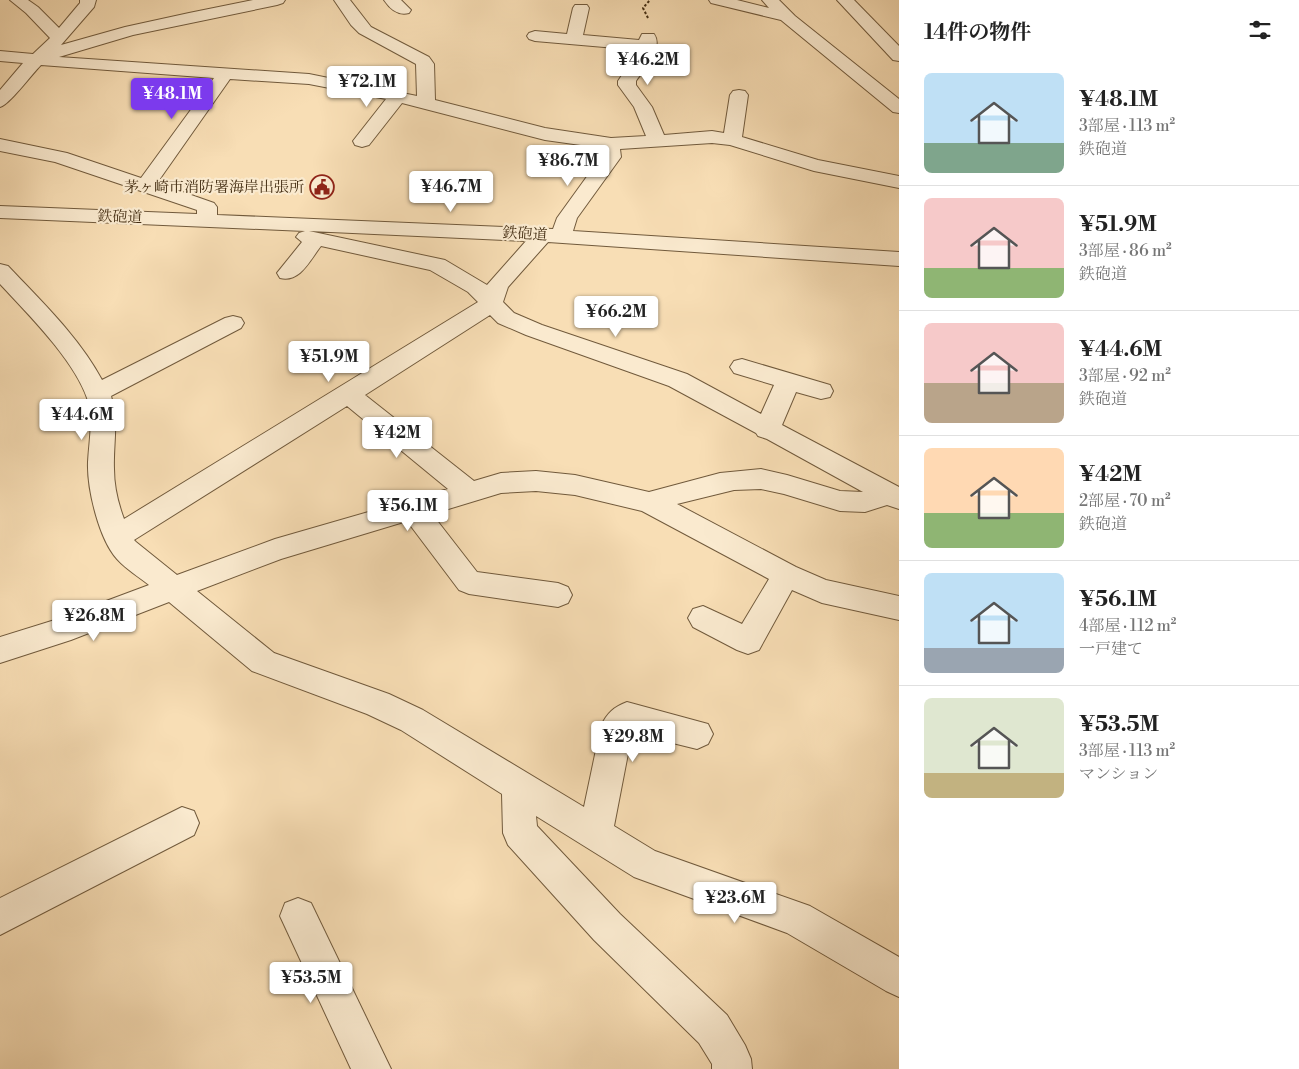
<!DOCTYPE html>
<html lang="ja">
<head>
<meta charset="utf-8">
<style>
  body { margin:0; font-family:"Libre Bodoni","Noto Serif JP",serif; background:#f6f6f6; color:#222; height:100vh; display:flex; flex-direction:column; font-size:19px; white-space:nowrap }
  * { box-sizing:border-box; margin:0 }
  p { font-size:16px; color:#767676 }
  .icon { flex:none; width:28px; height:28px; fill:none; stroke:currentColor; stroke-width:2; stroke-linecap:round; stroke-linejoin:round }
  .map { position:relative; flex:1; overflow:hidden }
  .sheet { display:flex; flex-direction:column; background:#fff; width:400px }
  .sheet>* { flex:none }
  .price { position:absolute; translate:-50% -42px; padding:0 11px; border-radius:5px; background:#fff; color:#222; font-size:16px; line-height:32px; filter:drop-shadow(0 1px 2px #0008) }
  .price::after { content:''; position:absolute; left:50%; top:30px; width:15px; height:11px; margin-left:-8px; background:inherit; clip-path:polygon(0 0,100% 0,50% 100%) }
  .price.on { background:#7c3aed; color:#fff }
  ul { padding:0; list-style:none }
  li { display:flex; align-items:center; gap:15px; height:125px; padding:0 25px }
  li+li { border-top:1px solid #e0e0e0 }
  li span { display:grid; place-items:center; flex:none; width:140px; height:100px; border-radius:8px; color:#555 }
  li>.icon { margin-inline-start:auto }
  span .icon { width:60px; height:60px; fill:#fffc; stroke-width:1 }
  li b { font-size:21px }
  h2 { display:flex; justify-content:space-between; align-items:center; height:60px; padding:0 25px; font-size:21px }
  main { display:flex; flex:1; min-height:0 }
  .map>svg:first-child { display:block }
</style>
</head>
<body>
<main>
<div class="map">
<svg width="899" height="1069" viewBox="0 0 899 1069">
  <rect width="100%" height="100%" fill="#f8deb5"/>
  <filter id="stains"><feTurbulence type="fractalNoise" baseFrequency=".004" numOctaves="4"/><feColorMatrix values="0 0 0 0 .2 0 0 0 0 .09 0 0 0 0 .02 0 0 0 .5 -.17"/></filter>
  <radialGradient id="worn" r=".72"><stop offset=".6" stop-color="#630" stop-opacity="0"/><stop offset="1" stop-color="#630" stop-opacity=".3"/></radialGradient>
  <g fill="none" stroke-linecap="round" stroke-linejoin="round">
    <g stroke="#715a3c" stroke-width="2">
      <g id="minor">
        <path d="M10,0h18l10,7 21,21 21,-25v-3h16l-2,7 -33,38 64,-18 64,-14 64,-13h32l-2,3 -6,2 -144,30 -74,22 250,17 108,22 -1,-32 -57,-31 -8,-8 -17,-25h16l21,27 58,30 5,7 1,36 110,28 66,10 35,-2 -12,-29 -16,-22v-4l21,-31 -104,-9 -6,-2 -2,-3 2,-3 6,-2 32,3 6,-26 2,-3h12l2,3 -6,27 56,5 3,-6h12c10,14 -10,35 -18,47v4l16,22 12,28 48,-4 12,2 6,-38 3,-4 6,-1 6,1 3,4 -6,42 76,23 81,16v12l-85,-17 -84,-26 -18,-2 -92,6 1,8 -44,61 -4,13 326,21v14l-351,-24 -40,45 -5,15 11,11 28,12 145,49 74,40 13,-29 -40,-12 -4,-6 4,-6 8,-2 88,26 3,6 -3,6 -9,2 -25,-7 -14,33 117,62v22l-12,-4 -22,7 -25,-1 -56,-17 -23,-5 -27,1 -57,14 119,63 30,13 73,16v24l-77,-17 -30,-13 -33,60 -11,4 -11,-4 -44,-23 -5,-9 5,-9 10,-3 39,18 27,-45 -127,-68 -67,-16 -39,-4 -35,2 -69,21 45,58 81,11 10,4 4,8 -4,8 -10,4 -89,-13 -10,-4 -52,-69 -126,38 -84,32 77,62 115,41 34,16 161,97 17,-81c6,-13 13,-19 26,-24l81,22 5,10 -5,10 -11,5 -65,-16 -18,93 41,25 155,55 89,51v40l-13,-6 -99,-58 -153,-56 -98,-61 1,10 83,88 107,101 18,30 6,14 1,10h-40v-5l-13,-21 -105,-103 -86,-95 -5,-12 -1,-39 -101,-64 -34,-16 -115,-43 -83,-69 -98,38 -71,23v-26l58,-18 91,-34c-10,-8 -23,-16 -32,-26 -18,-20 -30,-70 -29,-97 1,-21 6,-43 -1,-64 -13,-38 -59,-84 -87,-114v-20l8,2c33,35 71,71 94,114l123,-62 8,-2 8,2 3,5 -3,5 -130,68c8,25 2,48 3,73 0,17 4,34 10,50l354,-217 -10,-10 -38,-22 -109,-24c-11,14 -21,37 -41,32l-3,-5 25,-31 -6,-5 3,-4 6,-2 -305,-13v-12l197,8v-4l-142,-48 -55,-11v-12l67,14 74,25 73,-100 -173,-13c-9,9 -32,40 -41,42v-17l23,-27 -23,-2v-10l33,3 17,-16 -24,-25zM230,79l79,5 77,15 -33,42 2,4 7,2 7,-2 33,-42 143,37 57,8 -1,9 -44,61 -4,11 -336,-14v-8l-3,-4 -57,-20zM309,231l217,10 -39,44 -42,-25zM490,315l8,8 28,12 143,51 87,47 2,3 9,3 96,53 -23,-1 -53,-16 -26,-6 -41,4 -71,19 -74,-17 -39,-4 -35,2 -27,8 -109,-86zM347,406l101,83 -173,50 -98,36 -41,-33 -2,-2z"/>
        <path d="M384,0h17l10,10 -2,3c-11,3 -19,-4 -25,-13z"/>
        <path d="M709,0h28l32,8 -7,-8h17l16,16 104,83v14l-6,-1 -112,-92 -70,-17z"/>
        <path d="M837,0h17l45,46v15l-6,-1z"/>
        <path d="M182,807l12,4 5,12 -5,12 -194,100v-37z"/>
        <path d="M298,898l13,5 80,166h-40l-71,-153 5,-13z"/>
      </g>
    </g>
    <path stroke="#442e13" stroke-width="2" stroke-dasharray="2.5 2" stroke-linecap="butt" d="M648,18l-5,-10 7,-8"/>
    <use href="#minor" fill="#faeacf" fill-rule="evenodd"/>
  </g>
  <defs>
    <g id="civic-ring" transform="scale(1.25)"><circle r="9.5" fill="#faeacf" stroke="#8f2418" stroke-width="1.5"/><path d="M-.6-6.5H3V-4.5H.6V-3L4-1V1h2V6H-6V1h2V-1L-.6-3ZM-1.2 2.5V6h2.4V2.5Z" fill="#8f2418"/></g>
  </defs>
  <g fill-rule="evenodd">
    <use href="#civic-ring" x="322" y="187"/>
  </g>
  <g text-anchor="middle" dominant-baseline="central" stroke-width="4.5" stroke-linejoin="round" paint-order="stroke">
    <g font-size="15" fill="#442e13" stroke="#faeacf" text-anchor="end">
      <text x="304" y="187">茅ヶ崎市消防署海岸出張所</text>
    </g>
    <g font-size="15" fill="#442e13" stroke="#faeacf">
      <text transform="translate(120 217) rotate(2)">鉄砲道</text>
      <text transform="translate(525 234) rotate(3)">鉄砲道</text>
    </g>
  </g>
  <rect width="100%" height="100%" filter="url(#stains)"/>
  <rect width="100%" height="100%" fill="url(#worn)"/>
</svg>
<b class="price" style="left:648px;top:86px">¥46.2M</b>
<b class="price" style="left:367px;top:108px">¥72.1M</b>
<b class="price on" style="left:172px;top:120px">¥48.1M</b>
<b class="price" style="left:568px;top:187px">¥86.7M</b>
<b class="price" style="left:451px;top:213px">¥46.7M</b>
<b class="price" style="left:616px;top:338px">¥66.2M</b>
<b class="price" style="left:329px;top:383px">¥51.9M</b>
<b class="price" style="left:82px;top:441px">¥44.6M</b>
<b class="price" style="left:397px;top:459px">¥42M</b>
<b class="price" style="left:408px;top:532px">¥56.1M</b>
<b class="price" style="left:94px;top:642px">¥26.8M</b>
<b class="price" style="left:633px;top:763px">¥29.8M</b>
<b class="price" style="left:735px;top:924px">¥23.6M</b>
<b class="price" style="left:311px;top:1004px">¥53.5M</b>
</div>
<section class="sheet">
<h2>14件の物件<svg class="icon" aria-label="filters" viewBox="0 0 24 24"><path d="M4 7h16M4 17h16"/><circle cx="9" cy="7" r="2"/><circle cx="15" cy="17" r="2"/></svg></h2>
<ul>
<li><span style="background:linear-gradient(#bfe0f5 70%,#7fa58c 0)"><svg class="icon" aria-label="home" viewBox="0 0 24 24"><path d="M3 11l9-7 9 7M6 9v11h12V9"/></svg></span><div><b>¥48.1M</b><p>3部屋 · 113 m²</p><p>鉄砲道</p></div></li>
<li><span style="background:linear-gradient(#f6c9c9 70%,#8fb573 0)"><svg class="icon" aria-label="home" viewBox="0 0 24 24"><path d="M3 11l9-7 9 7M6 9v11h12V9"/></svg></span><div><b>¥51.9M</b><p>3部屋 · 86 m²</p><p>鉄砲道</p></div></li>
<li><span style="background:linear-gradient(#f6c9c9 60%,#b9a48a 0)"><svg class="icon" aria-label="home" viewBox="0 0 24 24"><path d="M3 11l9-7 9 7M6 9v11h12V9"/></svg></span><div><b>¥44.6M</b><p>3部屋 · 92 m²</p><p>鉄砲道</p></div></li>
<li><span style="background:linear-gradient(#ffd9b3 65%,#8fb573 0)"><svg class="icon" aria-label="home" viewBox="0 0 24 24"><path d="M3 11l9-7 9 7M6 9v11h12V9"/></svg></span><div><b>¥42M</b><p>2部屋 · 70 m²</p><p>鉄砲道</p></div></li>
<li><span style="background:linear-gradient(#bfe0f5 75%,#9aa5b1 0)"><svg class="icon" aria-label="home" viewBox="0 0 24 24"><path d="M3 11l9-7 9 7M6 9v11h12V9"/></svg></span><div><b>¥56.1M</b><p>4部屋 · 112 m²</p><p>一戸建て</p></div></li>
<li><span style="background:linear-gradient(#dfe7d0 75%,#c2b280 0)"><svg class="icon" aria-label="home" viewBox="0 0 24 24"><path d="M3 11l9-7 9 7M6 9v11h12V9"/></svg></span><div><b>¥53.5M</b><p>3部屋 · 113 m²</p><p>マンション</p></div></li>
</ul>
</section>
</main>
</body>
</html>
